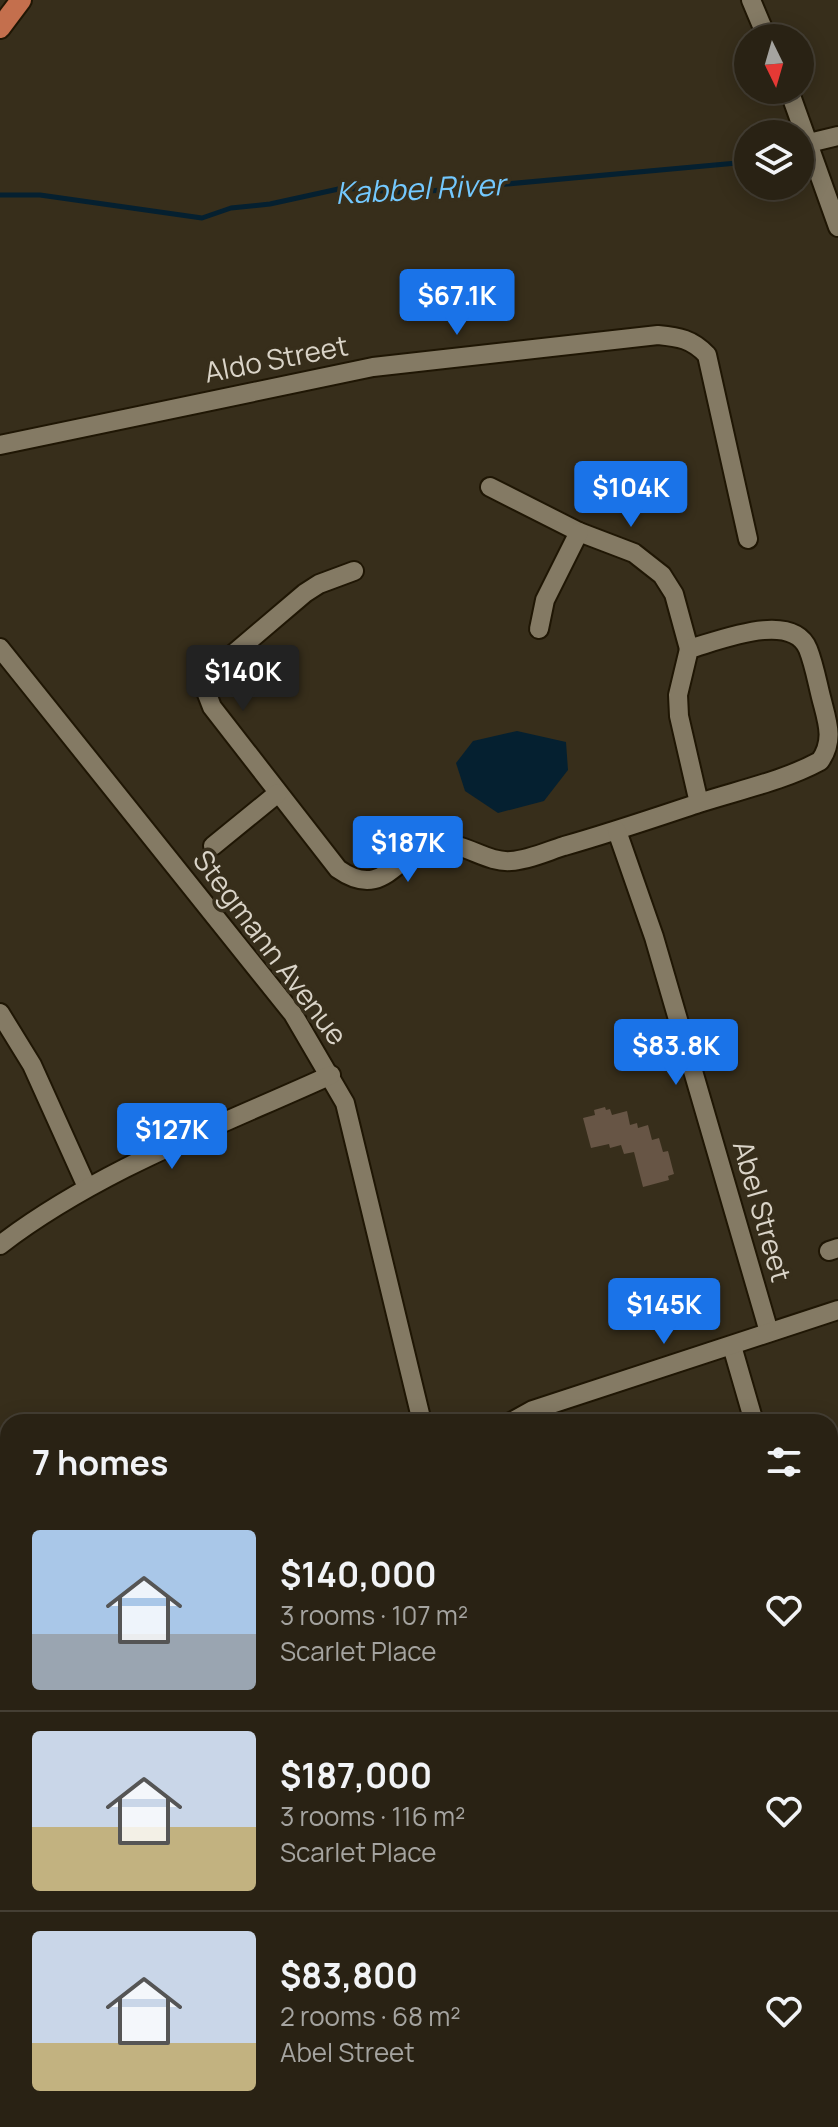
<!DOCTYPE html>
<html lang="en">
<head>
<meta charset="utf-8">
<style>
  body { margin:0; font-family:Manrope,sans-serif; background:#312a1d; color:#f1f3f6; height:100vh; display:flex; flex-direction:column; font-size:30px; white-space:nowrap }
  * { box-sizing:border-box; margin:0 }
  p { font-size:26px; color:#a5a4a0 }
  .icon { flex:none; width:44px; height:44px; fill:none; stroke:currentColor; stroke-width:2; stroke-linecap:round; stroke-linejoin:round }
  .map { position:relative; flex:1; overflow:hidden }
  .details { position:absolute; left:0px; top:1414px; width:838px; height:714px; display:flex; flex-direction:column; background:#292214; border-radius:24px 24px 0 0; box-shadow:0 4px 20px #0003,0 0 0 2px #453f34 }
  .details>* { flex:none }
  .needle { width:52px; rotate:175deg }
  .controls { position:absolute; left:734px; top:24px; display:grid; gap:16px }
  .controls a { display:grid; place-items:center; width:80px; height:80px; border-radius:50%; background:#292214; box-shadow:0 4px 20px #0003,0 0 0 2px #453f34; font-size:40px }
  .price { position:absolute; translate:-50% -68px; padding:0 18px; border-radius:8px; background:#1a73e8; color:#fff; font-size:26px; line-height:52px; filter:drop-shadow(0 2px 4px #0008) }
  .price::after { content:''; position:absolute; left:50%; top:48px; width:24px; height:18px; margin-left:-12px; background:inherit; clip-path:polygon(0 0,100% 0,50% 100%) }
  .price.on { background:#222; color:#fff }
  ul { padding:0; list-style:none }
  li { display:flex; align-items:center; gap:24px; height:200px; padding:0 32px }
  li+li { border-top:2px solid #453f34 }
  li span { display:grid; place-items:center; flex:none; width:224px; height:160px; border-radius:8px; color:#555 }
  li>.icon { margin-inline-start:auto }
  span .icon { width:96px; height:96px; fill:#fffc; stroke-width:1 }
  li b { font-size:34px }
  h2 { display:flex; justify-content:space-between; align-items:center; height:96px; padding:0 32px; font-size:34px }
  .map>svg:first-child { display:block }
</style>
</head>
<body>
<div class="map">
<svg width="838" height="2127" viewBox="0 0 838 2127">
  <rect width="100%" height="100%" fill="#372e1b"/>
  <path fill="#052030" d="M517,731l49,11 2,28 -24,31 -46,12 -33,-22 -9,-28 17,-22z"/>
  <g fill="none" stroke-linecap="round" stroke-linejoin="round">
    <path stroke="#052030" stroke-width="5" d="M0,195h40l162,23 29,-10 39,-4 73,-16 65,5 340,-31"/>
  </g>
  <path fill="#675545" d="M605,1107l1,3 4,-1 2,6 15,-4 3,14 7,-2 1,5 10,-3 4,15 7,-2 4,14 5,-1 6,23 -6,2 1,4 -26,7 -9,-35 -10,2 -3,-9 -11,3 -1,-4 -18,4 -8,-30 12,-3 -1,-5z"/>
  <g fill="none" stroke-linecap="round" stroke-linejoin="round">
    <g stroke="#1f1604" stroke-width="22">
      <g id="minor">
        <path d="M751,0l16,38"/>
        <path d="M789,90l49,137"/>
        <path d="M809,143l29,-7"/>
        <path d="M0,445l373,-78 285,-32c21,2 34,4 49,20l41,184"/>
        <path d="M490,487l89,45 55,21 28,22 12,19 15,55"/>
        <path d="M354,571l-35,13 -14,9 -93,79 -5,22 5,13 126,162c50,35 59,-24 103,-25 25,-1 46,19 70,17 18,-1 37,-10 53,-15 46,-13 90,-28 135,-43 40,-13 84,-22 121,-42 15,-21 7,-40 1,-64 -4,-16 -7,-33 -13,-48 -16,-39 -90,-8 -119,0l-11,46 1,21 20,87"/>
        <path d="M539,629l6,-29 34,-68"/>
        <path d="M0,648l293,366 52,89 77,319"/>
        <path d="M617,831l37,106 115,395"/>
        <path d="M213,846l65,-53"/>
        <path d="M0,1013l32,52 55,122"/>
        <path d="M0,1245c98,-75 219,-119 331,-170"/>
        <path d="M829,1251l9,-3"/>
        <path d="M732,1346l22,76"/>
        <path d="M511,1422l22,-12 305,-100"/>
        <path d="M830,1511l8,-3"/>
        <path d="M587,2120l3,7"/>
        <path d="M231,2127l15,-7"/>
      </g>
    </g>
    <g stroke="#1f1604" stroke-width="24">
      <g id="major">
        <path d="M0,28l21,-28"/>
        <path d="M0,1701l8,22"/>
        <path d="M0,1836l8,21"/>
        <path d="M110,2120l3,7"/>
        <path d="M153,2120l2,7"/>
      </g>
    </g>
    <use href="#minor" stroke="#847a64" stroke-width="18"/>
    <use href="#major" stroke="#c46f4d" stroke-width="20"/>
  </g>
  <g text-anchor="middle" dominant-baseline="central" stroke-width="7" stroke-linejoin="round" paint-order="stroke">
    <g font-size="28" fill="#dad4c8" stroke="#372e1b">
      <text transform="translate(276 358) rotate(-11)">Aldo Street</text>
      <text transform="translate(271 947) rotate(53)">Stegmann Avenue</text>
      <text transform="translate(763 1211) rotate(74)">Abel Street</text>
    </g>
    <g font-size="30" font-style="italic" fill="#73c8fe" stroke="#372e1b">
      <text transform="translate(420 188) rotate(-3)">Kabbel River</text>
    </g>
  </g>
</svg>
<div class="controls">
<a><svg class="needle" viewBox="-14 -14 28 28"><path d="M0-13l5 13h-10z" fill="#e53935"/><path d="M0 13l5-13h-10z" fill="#a5a4a0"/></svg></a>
<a><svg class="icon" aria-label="layers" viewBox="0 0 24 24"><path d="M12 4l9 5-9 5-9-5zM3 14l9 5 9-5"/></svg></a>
</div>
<b class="price" style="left:457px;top:337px">$67.1K</b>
<b class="price" style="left:631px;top:529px">$104K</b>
<b class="price on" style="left:243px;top:713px">$140K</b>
<b class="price" style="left:408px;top:884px">$187K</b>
<b class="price" style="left:676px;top:1087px">$83.8K</b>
<b class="price" style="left:172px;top:1171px">$127K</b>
<b class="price" style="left:664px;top:1346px">$145K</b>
<section class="details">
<h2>7 homes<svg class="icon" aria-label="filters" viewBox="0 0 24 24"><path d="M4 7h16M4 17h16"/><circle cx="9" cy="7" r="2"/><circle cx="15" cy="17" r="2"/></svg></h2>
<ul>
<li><span style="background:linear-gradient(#a9c7e8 65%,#9aa5b1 0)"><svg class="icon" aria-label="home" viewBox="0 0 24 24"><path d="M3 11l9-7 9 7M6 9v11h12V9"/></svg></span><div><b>$140,000</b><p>3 rooms · 107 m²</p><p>Scarlet Place</p></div><svg class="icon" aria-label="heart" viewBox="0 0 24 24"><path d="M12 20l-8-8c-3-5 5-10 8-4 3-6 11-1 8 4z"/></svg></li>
<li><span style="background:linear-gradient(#c9d6e8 60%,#c2b280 0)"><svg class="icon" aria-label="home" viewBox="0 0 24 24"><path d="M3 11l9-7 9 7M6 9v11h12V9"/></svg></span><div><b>$187,000</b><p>3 rooms · 116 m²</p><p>Scarlet Place</p></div><svg class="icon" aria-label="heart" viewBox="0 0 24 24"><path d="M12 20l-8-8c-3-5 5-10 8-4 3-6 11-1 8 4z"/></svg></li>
<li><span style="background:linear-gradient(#c9d6e8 70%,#c2b280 0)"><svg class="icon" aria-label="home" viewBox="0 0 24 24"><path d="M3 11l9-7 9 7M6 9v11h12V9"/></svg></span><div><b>$83,800</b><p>2 rooms · 68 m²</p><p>Abel Street</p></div><svg class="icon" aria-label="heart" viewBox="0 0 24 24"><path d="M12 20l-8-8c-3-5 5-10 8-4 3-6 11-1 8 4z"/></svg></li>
</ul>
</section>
</div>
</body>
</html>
